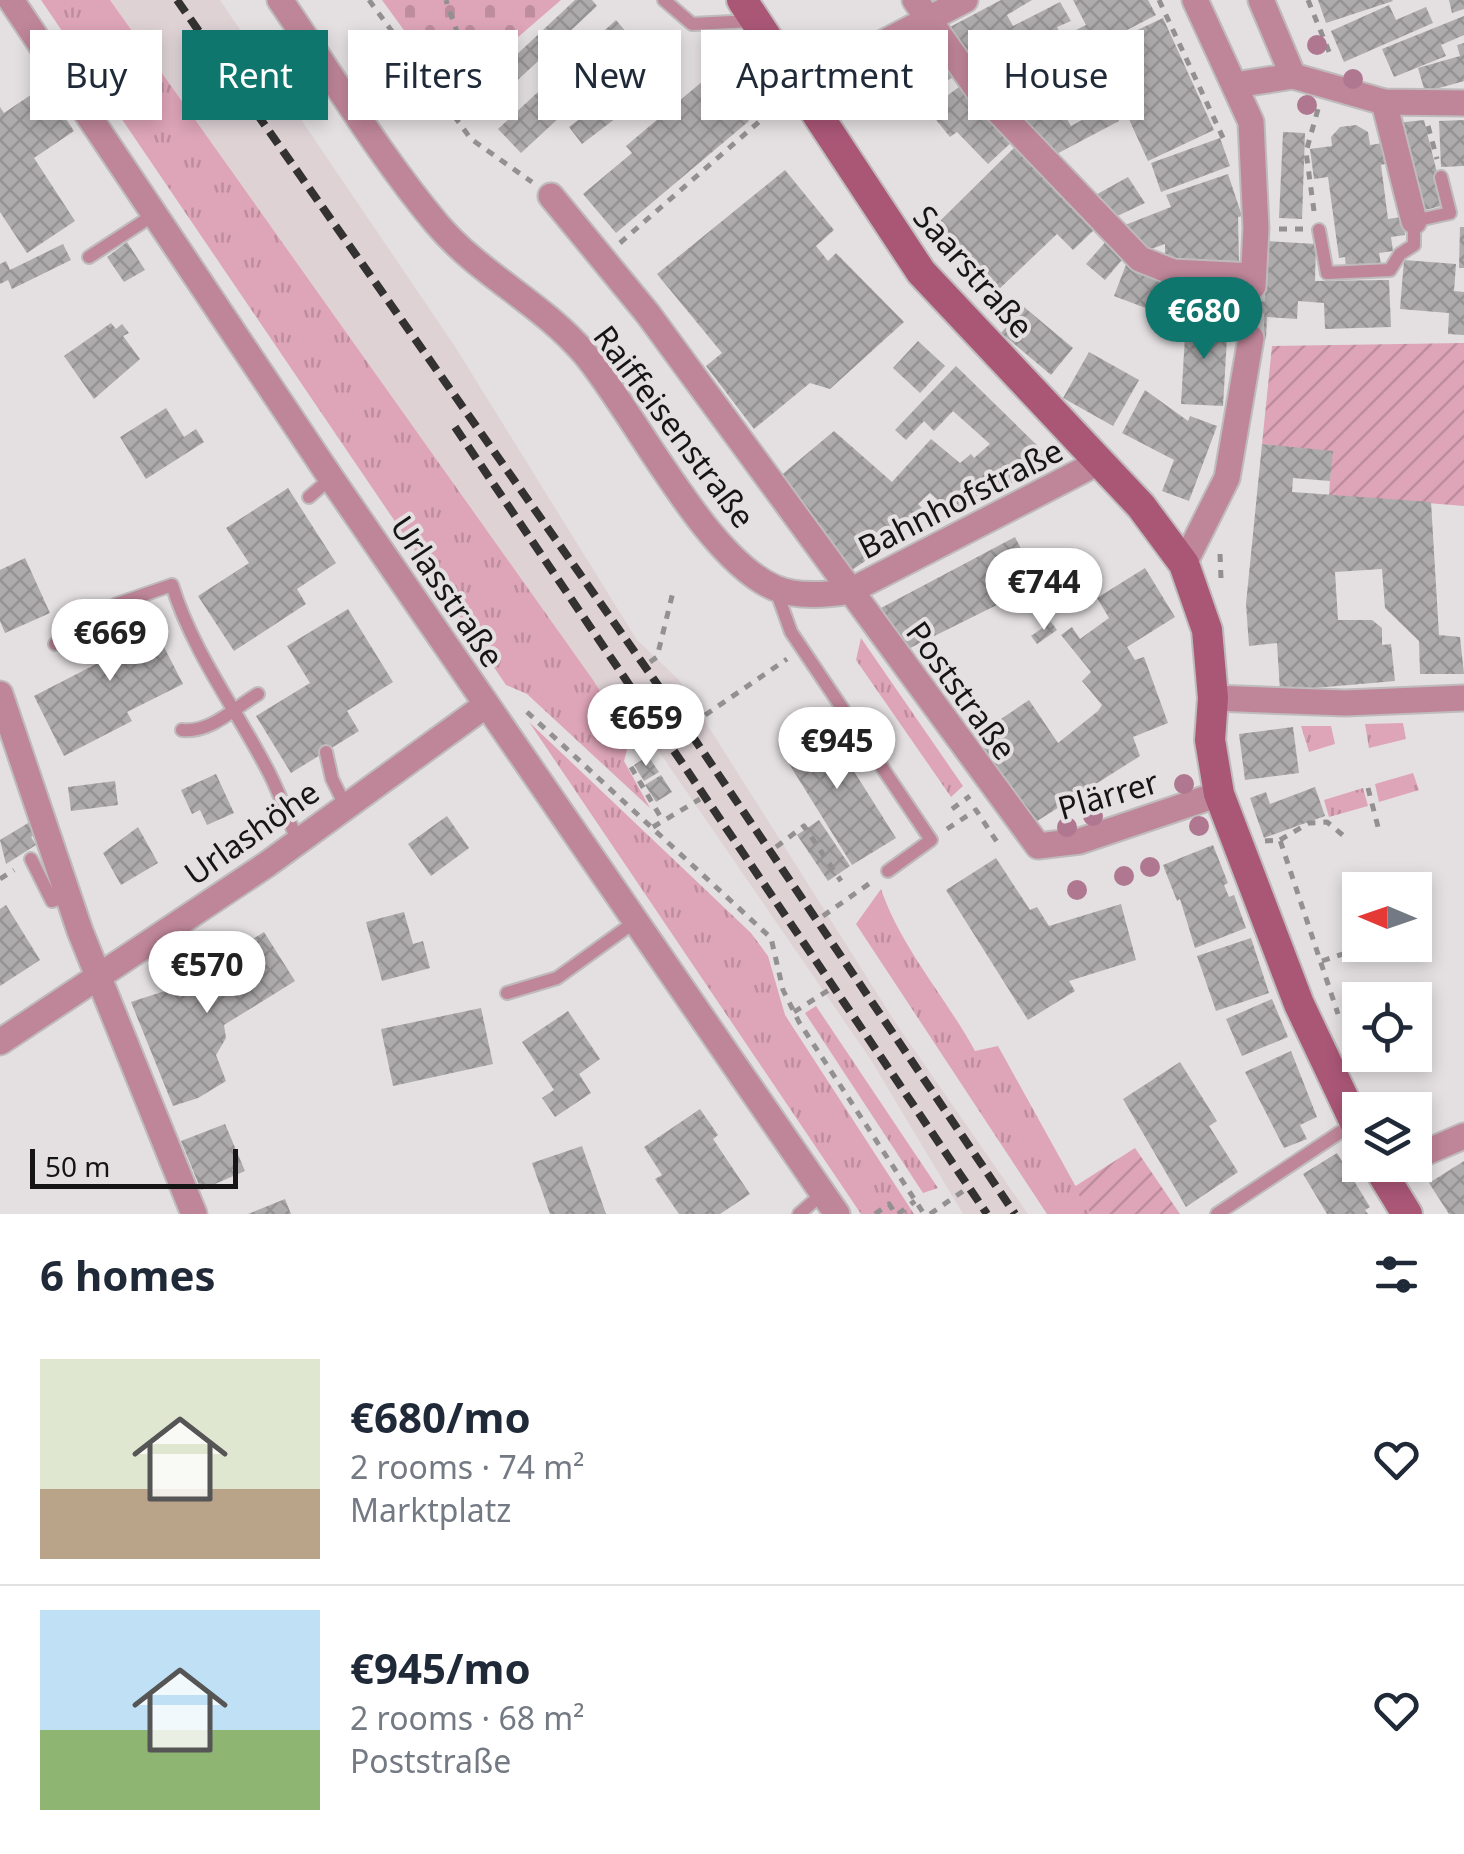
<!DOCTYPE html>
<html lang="en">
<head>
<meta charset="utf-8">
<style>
  body { margin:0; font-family:"Noto Sans",sans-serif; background:#f6f6f7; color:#1f2937; height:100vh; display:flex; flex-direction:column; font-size:38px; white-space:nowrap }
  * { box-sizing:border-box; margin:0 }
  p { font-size:32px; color:#747a83 }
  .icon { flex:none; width:55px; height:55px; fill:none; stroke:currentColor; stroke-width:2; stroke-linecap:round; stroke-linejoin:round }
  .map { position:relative; height:1214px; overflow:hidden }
  .side { display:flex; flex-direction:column; background:#fff; flex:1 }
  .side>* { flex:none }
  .banner { position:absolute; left:30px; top:30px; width:1405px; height:90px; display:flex; gap:20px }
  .needle { width:65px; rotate:272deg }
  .fabs { position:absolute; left:1342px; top:872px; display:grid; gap:20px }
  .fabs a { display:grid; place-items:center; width:90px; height:90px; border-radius:0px; background:#fff; box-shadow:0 5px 15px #0003; font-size:50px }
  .scale { position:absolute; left:30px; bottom:25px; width:208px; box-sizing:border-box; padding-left:10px; border:5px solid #161515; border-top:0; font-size:28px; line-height:35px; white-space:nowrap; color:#161515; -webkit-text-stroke:8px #e4e0e1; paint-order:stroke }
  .price { position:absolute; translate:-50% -85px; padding:0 22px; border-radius:35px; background:#fff; color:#222; font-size:32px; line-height:65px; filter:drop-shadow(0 2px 5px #0008) }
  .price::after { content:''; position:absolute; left:50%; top:60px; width:30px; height:22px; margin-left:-15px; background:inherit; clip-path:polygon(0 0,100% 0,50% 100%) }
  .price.selected { background:#0f766e; color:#fff }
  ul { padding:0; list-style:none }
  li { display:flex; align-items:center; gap:30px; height:250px; padding:0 40px }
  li+li { border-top:2px solid #e0e1e3 }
  li span { display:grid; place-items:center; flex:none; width:280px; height:200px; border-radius:0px; color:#555 }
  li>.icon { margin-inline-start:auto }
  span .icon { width:120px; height:120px; fill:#fffc; stroke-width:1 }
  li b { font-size:42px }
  h2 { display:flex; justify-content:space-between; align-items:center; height:120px; padding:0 40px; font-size:42px }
  .pill { padding:0 35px; border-radius:0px; background:#fff; box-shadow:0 5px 15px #0003; font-size:35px; line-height:90px }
  .pill.selected { background:#0f766e; color:#fff }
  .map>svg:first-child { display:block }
</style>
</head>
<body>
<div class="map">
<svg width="1464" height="1214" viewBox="0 0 1464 1214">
  <defs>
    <pattern id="grass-tufts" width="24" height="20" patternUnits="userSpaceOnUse" patternTransform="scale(2.5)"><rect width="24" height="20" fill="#dea5b8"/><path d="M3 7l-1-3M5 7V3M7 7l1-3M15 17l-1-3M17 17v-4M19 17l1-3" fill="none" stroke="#be8d9d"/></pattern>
    <pattern id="cemetery-stones" width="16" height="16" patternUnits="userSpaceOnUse" patternTransform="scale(2.5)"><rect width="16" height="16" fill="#dea5b8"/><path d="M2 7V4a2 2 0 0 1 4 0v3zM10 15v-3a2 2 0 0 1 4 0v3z" fill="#be8d9d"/></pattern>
    <pattern id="garden-furrows" width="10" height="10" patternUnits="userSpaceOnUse" patternTransform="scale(2.5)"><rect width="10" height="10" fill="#dea5b8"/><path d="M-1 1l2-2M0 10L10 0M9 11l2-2" fill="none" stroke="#be8d9d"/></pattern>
    <pattern id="building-cross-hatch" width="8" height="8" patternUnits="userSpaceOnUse" patternTransform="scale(2.5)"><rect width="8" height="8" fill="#aeabac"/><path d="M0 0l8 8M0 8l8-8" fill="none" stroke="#959293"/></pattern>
  </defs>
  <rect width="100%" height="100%" fill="#e4e0e1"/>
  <path fill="#ded2d5" d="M110,0h110l234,345 183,295 42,40 218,345 131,189h-65l-92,-154 -231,-336 -10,14z"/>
  <g fill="url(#grass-tufts)">
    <path d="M41,0h69l483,680 37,58 -6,23 26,47 -123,-114 -21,-9z"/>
    <path d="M861,638l102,148 -12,11 -95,-137z"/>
    <path d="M529,722l222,211 17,23 17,59 129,199h-53z"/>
    <path d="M1403,723l3,16 -37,9 -4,-24z"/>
    <path d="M1301,726h30l4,18 -26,8z"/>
    <path d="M1413,773l6,17 -40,12 -4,-18z"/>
    <path d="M1363,788l5,18 -39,11 -5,-17z"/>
    <path d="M881,889c20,59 64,107 94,162l23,-5 93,168h-44l-191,-290z"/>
    <path d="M816,1006l122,182 -15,5 -118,-180z"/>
  </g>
  <path fill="url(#cemetery-stones)" d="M382,0h179l-110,95z"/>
  <g fill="url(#garden-furrows)">
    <path d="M1464,343v163l-135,-11 3,-43 -70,-8 10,-98z"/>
    <path d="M1135,1148l45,66h-89l-17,-27z"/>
  </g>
  <g fill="url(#building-cross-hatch)">
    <path d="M575,0h17l5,6 -120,112 -13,-14z"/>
    <path d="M1001,0h31l-25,15 6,11 47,-24 11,19 -14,6 9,17 -34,15 12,20 33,-18 22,32 -35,21 7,12 38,-21 10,16 -70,37 -53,-53 -46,-78z"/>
    <path d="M1073,0h75l8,15 -75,39 -11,-21 16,-8z"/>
    <path d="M1318,0h74l1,1 -67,22z"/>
    <path d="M1449,0h15v9l-12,4z"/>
    <path d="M1389,5l7,15 30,-13 7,16 -89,39 -13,-31z"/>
    <path d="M1464,16v19l-23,10 5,11 -52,21 -12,-28z"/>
    <path d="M1163,18l51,112 -66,31 -51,-112z"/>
    <path d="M616,20l17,20 -47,43 -18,-20z"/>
    <path d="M1464,43v38l-39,11 -7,-24 42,-12 -3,-11z"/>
    <path d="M945,55l12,20 -24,14 -12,-20z"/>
    <path d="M710,75l39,46 -133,112 -33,-39 49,-41 -6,-7z"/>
    <path d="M963,84l51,56 -26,24 -31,-32 -7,5 -22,-27z"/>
    <path d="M44,86l30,45 -40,27 41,63 -48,32 -27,-41v-105l4,6z"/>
    <path d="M538,92l23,24 -40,37 -23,-24z"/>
    <path d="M607,98l13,17 -38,29 -13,-17z"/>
    <path d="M1424,120l21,85 -24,6 -25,-88z"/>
    <path d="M1464,120v46l-23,1 -2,-46z"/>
    <path d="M1356,125l12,7 2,13 13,-2 6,20 -8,2 7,54 14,-2 3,18 -14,2 2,14 -14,2 2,11 -35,5 -1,-12 -6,1 -11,-81 -14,2 -4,-30 22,-3 -1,-9 9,-10z"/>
    <path d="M1283,132l22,1 -3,86 -23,-1z"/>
    <path d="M1220,138l10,28 -69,26 -10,-29z"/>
    <path d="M1016,146l80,82 -23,22 -16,-16 -62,59 -63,-64z"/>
    <path d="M785,170l49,60 -18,16 12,15 8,-8 68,69 -74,67 -20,-6 -56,46 -48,-63 16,-13 -65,-79z"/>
    <path d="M1228,174l14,42 -4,1 1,45 -74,1v-19l-22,8 -23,-25 51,-20 -5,-12z"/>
    <path d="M1128,177l17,26 -34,16 -19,-22z"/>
    <path d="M1460,227h4v41h-5z"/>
    <path d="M1109,238l18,16 -22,26 -19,-16z"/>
    <path d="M1268,241l48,3 -1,37 74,-1 2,47 -66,2 -1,-26 -26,-2 -1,18 -30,-2 -1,22 -30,-1v-21h-25v-9h-18l2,-24 71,3z"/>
    <path d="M127,242l18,28 -21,12 -17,-25z"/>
    <path d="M63,244l8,16 -59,29 -4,-9 -8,4v-20l6,-3 4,9z"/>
    <path d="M1404,260l52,4 -2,27 10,1v43l-16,-1 1,-21 -49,-4z"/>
    <path d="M1127,262l66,25 -13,34 -66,-25z"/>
    <path d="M1024,307l49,41 -22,27 -50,-42z"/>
    <path d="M1186,319l42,2 -5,85 -42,-2z"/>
    <path d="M111,323l5,6 6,-5 7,9 -6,3 17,23 -46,40 -30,-43z"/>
    <path d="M918,341l27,25 -25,27 -27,-25z"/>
    <path d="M1089,352l50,28 -26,46 -50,-28z"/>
    <path d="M956,366l90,88 -28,26 -64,35 -24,-22 -12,11 6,6 -46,37 2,4 -28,19 -73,-93 55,-46 58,51 39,-43 29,24 11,-9 3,4 16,-14 -37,-33 -19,20 -10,-10 -18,19 -11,-10z"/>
    <path d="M1145,390l43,31 2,-5 27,10 -28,75 -27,-10 12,-31 -52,-27z"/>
    <path d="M166,408l18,29 12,-8 8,13 -58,37 -26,-42z"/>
    <path d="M1262,444l71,7 -3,30 -37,-3 -1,14 139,10 8,133 21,2 4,37h-44l-1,-33 -34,-33 -3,-39 -47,3 3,48h34l10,8v17l9,-1 4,37 -115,10 -3,-48 -28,3 -3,-42z"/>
    <path d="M288,488l48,75 -39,26 9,15 -72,47 -36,-55 51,-33 -23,-35z"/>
    <path d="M1015,537l24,47 -137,68 -23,-43z"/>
    <path d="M25,558l25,55 -45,20 -5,-12v-51z"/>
    <path d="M1145,568l30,49 -48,30 8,13 9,-3 24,66 -35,14 7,19 -106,67 -58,-87 53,-36 29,43 40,-32 4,-6 -20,-24 9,-9 -30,-37 11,-8 8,12 29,-21 -12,-20z"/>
    <path d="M144,608l39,76 -56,28 5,9 -68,35 -30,-60 66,-34 -12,-25z"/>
    <path d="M348,609l45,73 -46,29 12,20 -68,42 -35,-57 54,-33 -23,-37z"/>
    <path d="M1051,622l6,8 -20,14 -6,-8z"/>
    <path d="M821,719l75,119 -44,27 -74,-119z"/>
    <path d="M1293,727l6,46 -54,7 -6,-46z"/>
    <path d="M648,756l11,16 -15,9 -10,-16z"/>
    <path d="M216,774l18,39 -27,12 -7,-15 -8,4 -11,-24z"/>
    <path d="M661,775l11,17 -16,10 -11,-17z"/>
    <path d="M115,781l3,24 -47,6 -3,-24z"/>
    <path d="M1315,787l10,29 -61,22 -14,-40 16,-6 4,12z"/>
    <path d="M447,816l22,32 -38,28 -23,-32z"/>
    <path d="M33,820l8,11 -10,6 5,8 -30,19 -6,-24z"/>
    <path d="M819,820l31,46 -22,15 -31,-46z"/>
    <path d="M138,827l20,36 -37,22 -18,-32z"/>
    <path d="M1213,845l15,38 -4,2 5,12 5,-2 12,33 -51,20 -15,-49 -3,2 -14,-36z"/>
    <path d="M996,858l34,52 7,-3 12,19 72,-22 15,56 -67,21 6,10 -47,29 -82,-130z"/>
    <path d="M6,905l34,55 -40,26v-77z"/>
    <path d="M404,912l9,32 10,-3 7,27 -48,13 -16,-59z"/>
    <path d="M264,932l31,49 -71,44 2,13 -10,17 10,26 -28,17 -25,8 -42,-104 43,-14z"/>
    <path d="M1251,938l18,55 -53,18 -19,-55z"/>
    <path d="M1272,999l16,38 -46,19 -16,-37z"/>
    <path d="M481,1008l12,56 -100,22 -12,-57z"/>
    <path d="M568,1011l32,48 -21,15 12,19 -36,24 -13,-19 12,-8 -32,-48z"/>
    <path d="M1291,1051l26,66 -17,8 7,14 -23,9 -39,-76z"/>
    <path d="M1180,1062l37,59 -8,5 29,46 -52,35 -63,-108z"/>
    <path d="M700,1109l18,26 -5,4 37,55 -30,20h-41l-24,-35 7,-4 -18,-28z"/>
    <path d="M225,1124l20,47 -44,19 -20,-49z"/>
    <path d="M582,1146l24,68h-56l-18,-51z"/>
    <path d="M1337,1153l33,54 -5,3 3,4h-41l-24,-40z"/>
    <path d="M1464,1161v53h-15l-20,-31z"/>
    <path d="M285,1199l6,15h-43z"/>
  </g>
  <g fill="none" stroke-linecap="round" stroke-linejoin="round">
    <path stroke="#c5c2c2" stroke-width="25" stroke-dasharray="25 12" stroke-linecap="butt" d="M1251,338l2,-52"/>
    <g stroke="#bfbbbc" stroke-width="16">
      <g id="lane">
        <path d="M664,0l28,24 60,-3"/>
        <path d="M1319,230l8,43 63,-3 10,-16 14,-9v-24l36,-8 -9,-36"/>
        <path d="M89,257l66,-43"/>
        <path d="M309,497l22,-19"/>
        <path d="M776,590l15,42 140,208 -43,31"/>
        <path d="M55,644l62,-40 55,-19c21,67 62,121 94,182 13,23 21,49 31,73"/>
        <path d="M182,730c29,3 52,-22 76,-36"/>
        <path d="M326,752l6,27 13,26"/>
        <path d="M31,859l21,42 18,-5"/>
        <path d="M507,993l50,-15 79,-57"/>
        <path d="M799,1214l23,-20"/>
        <path d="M1217,1214l137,-91"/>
      </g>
    </g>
    <g stroke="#bfbbbc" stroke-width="29">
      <g id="street">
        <path d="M11,0l320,478 506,736"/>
        <path d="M280,0c51,74 99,155 157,224 43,51 105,79 148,130 50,60 120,204 190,234 23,10 52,7 75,3l249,-129"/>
        <path d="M915,0l63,90 162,169 33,13 80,4"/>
        <path d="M1195,0l56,122 5,106 -3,58"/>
        <path d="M1261,0l32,76"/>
        <path d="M1235,85l58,-9 91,26 80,1"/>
        <path d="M799,87l166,-87"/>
        <path d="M1384,102l30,119"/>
        <path d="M551,196l97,118 390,532 42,-5 139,-47"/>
        <path d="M1184,564l43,-86 24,-140"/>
        <path d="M0,694l80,237 114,283"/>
        <path d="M1213,698l132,5 119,-5"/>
        <path d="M0,1042l266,-177 220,-160"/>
        <path d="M1415,1157l49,-21"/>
      </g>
    </g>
    <g stroke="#bfbbbc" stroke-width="34">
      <g id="secondary">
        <path d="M742,0l179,272 220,234 43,58 23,66 6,68 -3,42 9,54 80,210 61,129"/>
        <path d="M1377,1165l30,49"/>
      </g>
    </g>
    <g stroke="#939091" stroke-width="5" stroke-dasharray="8 8" stroke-linecap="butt">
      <path d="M369,0l102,139 61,43"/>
      <path d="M1159,0l66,142"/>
      <path d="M1308,0l24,59"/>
      <path d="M432,87c43,-35 28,-41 14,-87"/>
      <path d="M1428,126l9,33"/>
      <path d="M1314,211l-8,-59 12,-43"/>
      <path d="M1279,229h24"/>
      <path d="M620,243l157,-137"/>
      <path d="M1220,554l1,24"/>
      <path d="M650,662l7,-5 16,-65"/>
      <path d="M527,712l244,226 12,52 16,32 125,192"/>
      <path d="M692,724l95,-65"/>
      <path d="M631,767l32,54"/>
      <path d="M1368,788l10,39"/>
      <path d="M952,809l18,-13"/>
      <path d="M653,827l47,-28"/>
      <path d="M947,829l29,-19 21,32 4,-3"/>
      <path d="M1280,840l29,-17 18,-1 18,15"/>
      <path d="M1265,841l15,-1 58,174"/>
      <path d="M776,847l28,-21 37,55"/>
      <path d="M0,879l14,-9"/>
      <path d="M823,916l50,-35"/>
      <path d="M1322,961l48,-16"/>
      <path d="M794,1012l35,-22"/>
      <path d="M875,1214l14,-10 7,10"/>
      <path d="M898,1214l17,-13"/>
      <path d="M930,1214l36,-25"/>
    </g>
    <use href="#lane" stroke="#bf8699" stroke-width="12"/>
    <use href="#street" stroke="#bf8699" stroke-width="25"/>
    <use href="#secondary" stroke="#aa5776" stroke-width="30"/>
    <g stroke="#333131" stroke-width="8" stroke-dasharray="15 8" stroke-linecap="butt">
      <path d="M177,0l483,688 355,526"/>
      <path d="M455,427l532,787"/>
    </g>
  </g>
  <g fill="#af7890">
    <circle cx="1317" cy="45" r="10"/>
    <circle cx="1353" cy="79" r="10"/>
    <circle cx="1307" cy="105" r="10"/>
    <circle cx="1184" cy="784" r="10"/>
    <circle cx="1093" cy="816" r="10"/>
    <circle cx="1199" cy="826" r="10"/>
    <circle cx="1067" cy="827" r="10"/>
    <circle cx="1150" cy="867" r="10"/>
    <circle cx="1124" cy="876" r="10"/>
    <circle cx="1077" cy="890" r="10"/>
  </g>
  <g text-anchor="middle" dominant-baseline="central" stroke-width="8" stroke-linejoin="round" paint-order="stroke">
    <g font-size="32" fill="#161515" stroke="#e4e0e1">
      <text transform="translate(974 271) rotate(49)">Saarstraße</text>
      <text transform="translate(675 426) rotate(53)">Raiffeisenstraße</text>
      <text transform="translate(960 498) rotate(-27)">Bahnhofstraße</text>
      <text transform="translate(448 591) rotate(56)">Urlasstraße</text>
      <text transform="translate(962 690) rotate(54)">Poststraße</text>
      <text transform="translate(1108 794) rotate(-16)">Plärrer</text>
      <text transform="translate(251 832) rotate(-35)">Urlashöhe</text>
    </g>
  </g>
</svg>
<div class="fabs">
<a><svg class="needle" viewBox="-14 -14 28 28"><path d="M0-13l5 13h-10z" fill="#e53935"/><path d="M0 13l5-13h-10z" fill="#747a83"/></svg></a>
<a><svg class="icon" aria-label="locate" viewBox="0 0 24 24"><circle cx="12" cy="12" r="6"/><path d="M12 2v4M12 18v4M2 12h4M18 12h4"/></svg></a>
<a><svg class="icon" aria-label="layers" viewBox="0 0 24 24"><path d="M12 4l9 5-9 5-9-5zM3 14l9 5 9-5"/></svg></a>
</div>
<div class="scale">50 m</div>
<b class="price selected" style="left:1204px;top:362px">€680</b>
<b class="price" style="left:1044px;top:633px">€744</b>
<b class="price" style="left:110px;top:684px">€669</b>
<b class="price" style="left:646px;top:769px">€659</b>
<b class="price" style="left:837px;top:792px">€945</b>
<b class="price" style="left:207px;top:1016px">€570</b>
<div class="banner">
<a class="pill">Buy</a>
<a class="pill selected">Rent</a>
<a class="pill">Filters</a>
<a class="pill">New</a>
<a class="pill">Apartment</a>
<a class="pill">House</a>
</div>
</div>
<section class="side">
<h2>6 homes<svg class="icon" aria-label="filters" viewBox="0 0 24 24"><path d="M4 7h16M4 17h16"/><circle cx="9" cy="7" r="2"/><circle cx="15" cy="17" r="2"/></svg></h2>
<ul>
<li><span style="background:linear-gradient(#dfe7d0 65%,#b9a48a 0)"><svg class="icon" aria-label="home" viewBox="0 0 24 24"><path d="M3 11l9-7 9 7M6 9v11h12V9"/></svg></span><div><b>€680/mo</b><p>2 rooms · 74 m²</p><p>Marktplatz</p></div><svg class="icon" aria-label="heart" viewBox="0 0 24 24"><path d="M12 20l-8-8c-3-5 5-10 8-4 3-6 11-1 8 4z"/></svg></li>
<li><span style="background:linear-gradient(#bfe0f5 60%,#8fb573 0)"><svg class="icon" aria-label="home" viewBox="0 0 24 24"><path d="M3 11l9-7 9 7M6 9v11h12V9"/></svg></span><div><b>€945/mo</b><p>2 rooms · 68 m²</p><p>Poststraße</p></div><svg class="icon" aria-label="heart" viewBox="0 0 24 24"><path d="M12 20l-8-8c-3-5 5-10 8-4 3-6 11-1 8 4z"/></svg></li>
</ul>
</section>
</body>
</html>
